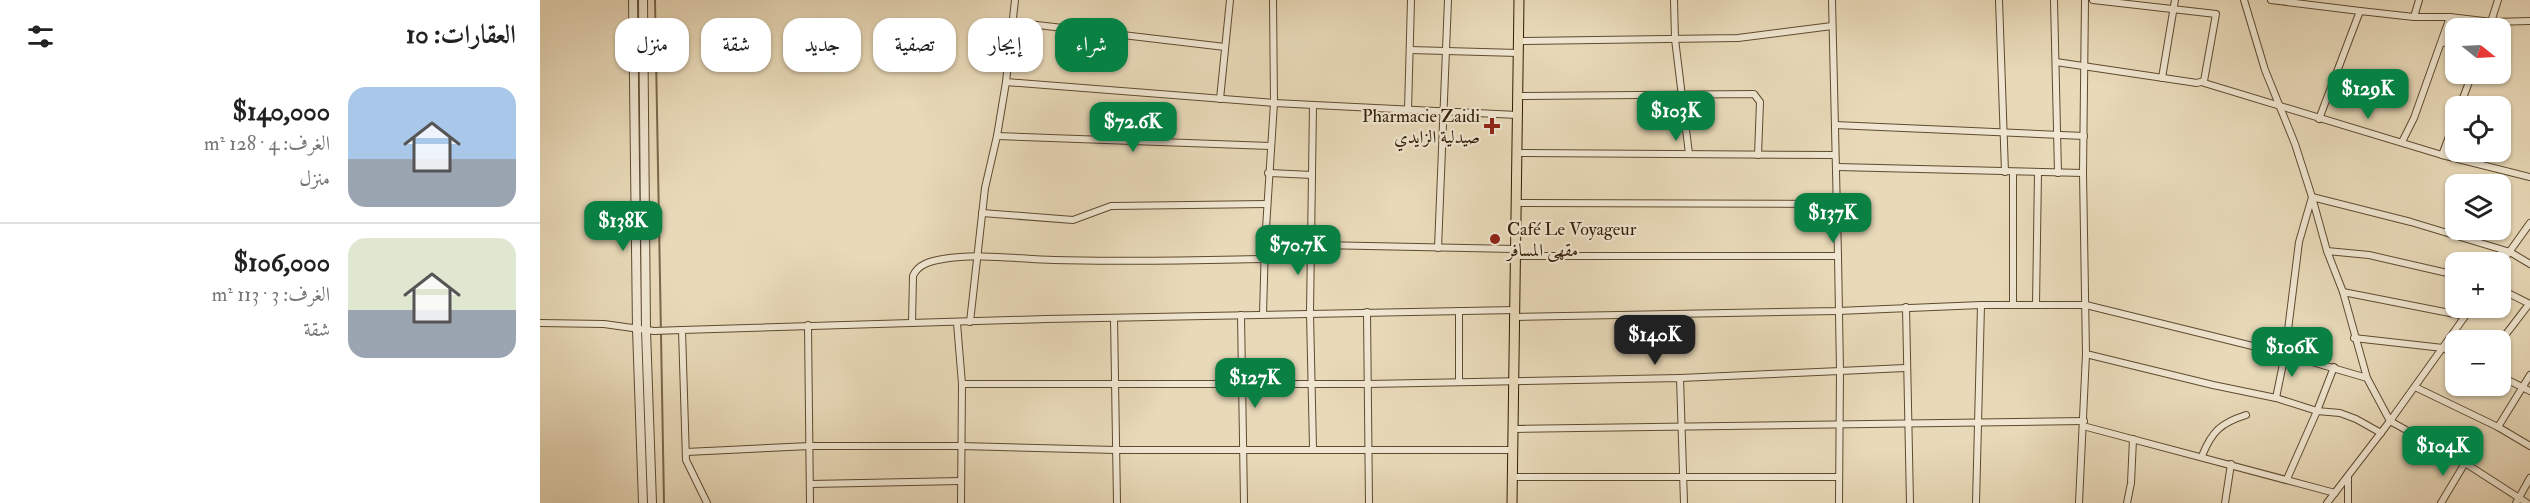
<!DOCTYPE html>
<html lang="ar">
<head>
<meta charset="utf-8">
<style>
  body { margin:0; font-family:"IM FELL Double Pica",Amiri,serif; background:#f6f6f6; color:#222; direction:rtl; height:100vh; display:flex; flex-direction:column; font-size:22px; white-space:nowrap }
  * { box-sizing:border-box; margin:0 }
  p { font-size:20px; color:#767676 }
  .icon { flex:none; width:33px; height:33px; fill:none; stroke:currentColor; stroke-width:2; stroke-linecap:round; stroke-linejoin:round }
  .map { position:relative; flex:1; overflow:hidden; direction:ltr }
  .sheet { display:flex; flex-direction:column; background:#fff; width:540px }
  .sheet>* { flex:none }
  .top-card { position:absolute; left:18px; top:18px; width:570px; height:54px; direction:rtl; display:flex; gap:12px }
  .needle { width:39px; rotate:108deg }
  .tools { position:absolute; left:1905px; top:18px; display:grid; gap:12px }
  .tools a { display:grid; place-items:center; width:66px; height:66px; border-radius:12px; background:#fff; box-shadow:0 2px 4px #0004; font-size:30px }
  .price { position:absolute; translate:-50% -51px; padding:0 14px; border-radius:12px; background:#0b8043; color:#fff; font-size:20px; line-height:39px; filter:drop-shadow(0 2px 3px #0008) }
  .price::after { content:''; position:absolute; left:50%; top:36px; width:18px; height:14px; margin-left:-9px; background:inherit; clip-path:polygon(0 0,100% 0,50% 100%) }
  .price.current { background:#222; color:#fff }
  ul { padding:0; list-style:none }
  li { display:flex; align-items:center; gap:18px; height:150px; padding:0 24px }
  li+li { border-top:2px solid #e0e0e0 }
  li span { display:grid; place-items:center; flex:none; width:168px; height:120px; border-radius:18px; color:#555 }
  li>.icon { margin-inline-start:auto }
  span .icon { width:72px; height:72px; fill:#fffc; stroke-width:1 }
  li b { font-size:26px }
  h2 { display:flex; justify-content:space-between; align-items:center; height:72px; padding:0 24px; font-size:26px }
  .pill { padding:0 21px; border-radius:18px; background:#fff; box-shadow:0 2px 4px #0004; font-size:21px; line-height:54px }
  .pill.current { background:#0b8043; color:#fff }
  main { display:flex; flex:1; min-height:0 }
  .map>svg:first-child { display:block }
</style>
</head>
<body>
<main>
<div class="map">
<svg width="1990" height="503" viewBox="0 0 1990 503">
  <rect width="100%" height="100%" fill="#e8d9b8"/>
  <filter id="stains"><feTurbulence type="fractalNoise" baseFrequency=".00333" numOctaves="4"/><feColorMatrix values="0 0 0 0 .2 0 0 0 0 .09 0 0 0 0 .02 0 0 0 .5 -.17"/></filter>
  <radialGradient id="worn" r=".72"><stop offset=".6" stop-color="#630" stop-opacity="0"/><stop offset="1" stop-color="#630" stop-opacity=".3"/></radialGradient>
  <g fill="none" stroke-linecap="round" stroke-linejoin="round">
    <path stroke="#79674b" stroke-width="2" d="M115,0l9,503"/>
    <g stroke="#5e4b31" stroke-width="8">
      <g id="minor">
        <path d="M733,0l1,103 -9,141 250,5"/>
        <path d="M1134,0l1,39 14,115"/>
        <path d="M1292,0l6,256"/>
        <path d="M1459,0l6,172"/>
        <path d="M1514,0l4,173"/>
        <path d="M1704,0l21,70 30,74 17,53 -13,45 -14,112 -9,44"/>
        <path d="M1731,0l89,11"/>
        <path d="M1874,17l5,-17"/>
        <path d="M472,22l213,25"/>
        <path d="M1949,28l9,-28"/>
        <path d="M978,41l220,-3 94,-12"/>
        <path d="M1902,42l14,4"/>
        <path d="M870,50l108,3"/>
        <path d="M1516,62l141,21 7,-2 12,-67 -123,-14"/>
        <path d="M1622,78l13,-78"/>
        <path d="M466,82l268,21 243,12"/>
        <path d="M1661,82l241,73 88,22"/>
        <path d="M977,96l237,-2 6,8 -2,53"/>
        <path d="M680,99l10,-99"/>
        <path d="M1920,106l12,-32"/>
        <path d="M868,110l3,-110"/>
        <path d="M1779,119l41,-108 54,6h36l42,5 38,-1"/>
        <path d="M1295,125l249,11"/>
        <path d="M457,136l273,10"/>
        <path d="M1862,142l12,-24 36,-101"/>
        <path d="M977,153l318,2"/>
        <path d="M1902,155l14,-37"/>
        <path d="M1297,167l246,6"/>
        <path d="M728,173l44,2"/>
        <path d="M976,203l321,1"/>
        <path d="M442,213l91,7 38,-14 156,-2"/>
        <path d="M898,248l10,-248"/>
        <path d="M1787,251l-15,-54 99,25 99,30 20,12"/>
        <path d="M975,256h323l2,115 -160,7"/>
        <path d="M1960,265l30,-42"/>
        <path d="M1960,289l30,15"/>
        <path d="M1803,292l122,24"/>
        <path d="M1473,305v-133"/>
        <path d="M1496,305l2,-133"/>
        <path d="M1366,307l4,196"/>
        <path d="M827,312l2,191"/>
        <path d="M723,314l2,-70"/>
        <path d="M701,315l3,188"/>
        <path d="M975,317l323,-6 143,-6"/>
        <path d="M574,318l3,185"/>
        <path d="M430,322l15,-134 12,-52 9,-54 9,-82"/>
        <path d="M0,323l64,1 50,7 28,-1"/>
        <path d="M372,323l1,-47c5,-12 18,-15 30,-17 36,-6 75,0 111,1 70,2 141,0 211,-1"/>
        <path d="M417,323l5,61 -1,119"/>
        <path d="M268,325l2,178"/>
        <path d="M1814,338l89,10 13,6"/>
        <path d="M1960,342l29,-38"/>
        <path d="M1546,354l127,31 63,13 41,13 23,2 16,6 25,14"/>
        <path d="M1960,376l30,15"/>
        <path d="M1827,378l-24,-86 -16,-41 42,4 87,20"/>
        <path d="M919,382v-71"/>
        <path d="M422,384h406l312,-6 4,125"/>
        <path d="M1875,387l83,40 32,19"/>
        <path d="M1543,426l252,67"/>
        <path d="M1958,427l32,-52"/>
        <path d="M973,429l571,-8"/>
        <path d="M773,448l-3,-135 3,-208"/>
        <path d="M146,452l124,-6h151l155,4h397"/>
        <path d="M1662,456c10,-25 19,-33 44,-41"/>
        <path d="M973,477h325"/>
        <path d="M1747,479l30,-68 17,-44"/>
        <path d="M271,484l150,-3"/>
        <path d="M167,503l-21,-43 -4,-130 364,-11 469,-9"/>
        <path d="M1299,503l1,-132 65,-3"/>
        <path d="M1436,503l5,-198h105l199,49 82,24 23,43 75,42 62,40"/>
        <path d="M1539,503l7,-149 -3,-181 2,-173"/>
        <path d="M1587,503l4,-20 2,-44"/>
        <path d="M1685,503l6,-39"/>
        <path d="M1787,503l63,-82 81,-113"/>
        <path d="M1808,503v-26"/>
        <path d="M1901,503l24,-40"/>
        <path d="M1976,503l14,-25"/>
      </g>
    </g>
    <g stroke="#5e4b31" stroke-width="10">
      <g id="tertiary">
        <path d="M93,0l4,329 6,174"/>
        <path d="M103,0l3,330 6,173"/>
      </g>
    </g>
    <g stroke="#301c04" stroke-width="11">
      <path id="primary" d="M972,503l7,-503"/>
    </g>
    <use href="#minor" stroke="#f0e6d1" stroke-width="6"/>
    <use href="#tertiary" stroke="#f0e6d1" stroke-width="8"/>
    <use href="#primary" stroke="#e8d9b8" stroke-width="9"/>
  </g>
  <g fill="#8f2418" stroke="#f0e6d1" stroke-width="2">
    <path d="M949 117h6v6h6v6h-6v6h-6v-6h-6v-6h6z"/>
    <circle cx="955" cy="239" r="6"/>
  </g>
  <g text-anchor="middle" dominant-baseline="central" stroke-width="4.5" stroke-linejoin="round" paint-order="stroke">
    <g font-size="18" fill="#301c04" stroke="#f0e6d1" text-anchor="end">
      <text x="940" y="116">Pharmacie Zaidi<tspan x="940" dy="21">صيدلية الزايدي</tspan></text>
      <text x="967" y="229" text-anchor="start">Café Le Voyageur<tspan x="967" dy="21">مقهى المسافر</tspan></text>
    </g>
  </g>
  <rect width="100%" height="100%" filter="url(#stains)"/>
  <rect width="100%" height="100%" fill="url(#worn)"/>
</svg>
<div class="tools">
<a><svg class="needle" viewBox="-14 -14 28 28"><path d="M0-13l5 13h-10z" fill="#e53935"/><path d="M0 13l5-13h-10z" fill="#767676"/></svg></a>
<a><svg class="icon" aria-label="locate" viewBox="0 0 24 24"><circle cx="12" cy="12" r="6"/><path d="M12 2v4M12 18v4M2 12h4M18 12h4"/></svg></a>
<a><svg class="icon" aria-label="layers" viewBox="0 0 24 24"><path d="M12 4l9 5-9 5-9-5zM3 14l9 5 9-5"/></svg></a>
<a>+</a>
<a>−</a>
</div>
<b class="price" style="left:1828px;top:120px">$129K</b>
<b class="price" style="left:1136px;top:142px">$103K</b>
<b class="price" style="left:593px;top:153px">$72.6K</b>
<b class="price" style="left:1293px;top:244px">$137K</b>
<b class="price" style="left:83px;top:252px">$138K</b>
<b class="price" style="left:758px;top:276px">$70.7K</b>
<b class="price current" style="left:1115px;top:366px">$140K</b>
<b class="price" style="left:1752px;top:378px">$106K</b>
<b class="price" style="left:715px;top:409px">$127K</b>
<b class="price" style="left:1903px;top:477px">$104K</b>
<div class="top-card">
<a class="pill current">شراء</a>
<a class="pill">إيجار</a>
<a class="pill">تصفية</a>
<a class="pill">جديد</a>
<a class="pill">شقة</a>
<a class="pill">منزل</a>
</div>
</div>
<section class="sheet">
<h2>العقارات: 10<svg class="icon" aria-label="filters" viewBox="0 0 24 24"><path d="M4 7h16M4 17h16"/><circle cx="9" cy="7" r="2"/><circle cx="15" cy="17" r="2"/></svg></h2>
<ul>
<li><span style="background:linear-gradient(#a9c7e8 60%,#9aa5b1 0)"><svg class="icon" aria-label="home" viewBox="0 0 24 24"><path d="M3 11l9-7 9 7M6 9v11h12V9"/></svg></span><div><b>$140,000</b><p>الغرف: 4 · 128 m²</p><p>منزل</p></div></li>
<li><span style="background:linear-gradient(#dfe7d0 60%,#9aa5b1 0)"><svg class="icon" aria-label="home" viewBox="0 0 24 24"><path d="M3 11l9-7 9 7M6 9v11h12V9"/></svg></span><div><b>$106,000</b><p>الغرف: 3 · 113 m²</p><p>شقة</p></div></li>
</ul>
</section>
</main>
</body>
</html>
